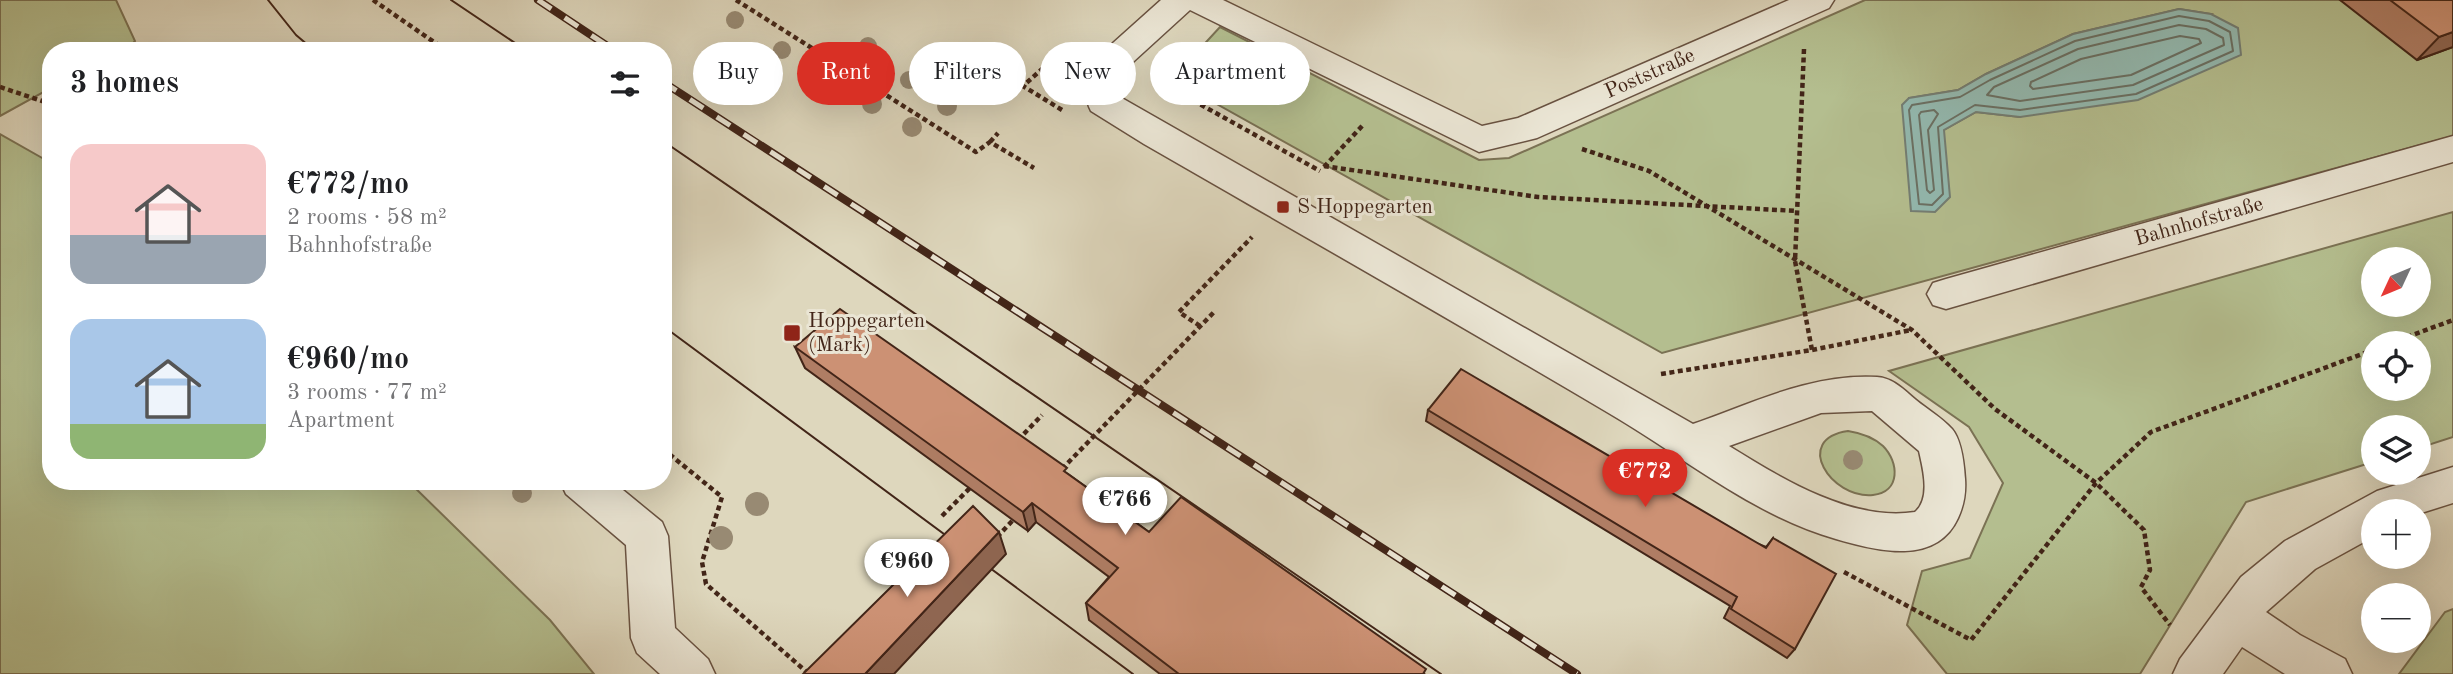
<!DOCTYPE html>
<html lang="en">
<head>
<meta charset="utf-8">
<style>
  body { margin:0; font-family:"Old Standard TT",serif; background:#f2f2f2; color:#202124; height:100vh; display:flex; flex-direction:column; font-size:26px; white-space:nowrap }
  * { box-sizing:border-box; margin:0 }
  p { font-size:23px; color:#757577 }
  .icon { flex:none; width:38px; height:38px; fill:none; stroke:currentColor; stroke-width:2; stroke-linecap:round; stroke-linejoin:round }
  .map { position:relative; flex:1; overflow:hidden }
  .side { position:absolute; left:42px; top:42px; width:630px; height:448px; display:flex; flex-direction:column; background:#fff; border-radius:28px; box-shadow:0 7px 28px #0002 }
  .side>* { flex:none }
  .banner { position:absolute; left:693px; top:42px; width:665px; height:63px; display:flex; gap:14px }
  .needle { width:46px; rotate:226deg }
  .buttons { position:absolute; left:2361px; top:247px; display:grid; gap:14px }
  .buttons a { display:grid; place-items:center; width:70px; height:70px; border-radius:50%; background:#fff; box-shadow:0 7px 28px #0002; font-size:35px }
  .price { position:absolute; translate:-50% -60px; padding:0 16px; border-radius:24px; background:#fff; color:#222; font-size:23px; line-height:46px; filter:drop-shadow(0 2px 4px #0008) }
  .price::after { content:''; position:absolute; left:50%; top:42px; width:21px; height:16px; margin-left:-10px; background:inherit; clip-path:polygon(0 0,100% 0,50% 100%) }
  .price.current { background:#d93025; color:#fff }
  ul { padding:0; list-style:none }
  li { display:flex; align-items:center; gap:21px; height:175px; padding:0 28px }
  li span { display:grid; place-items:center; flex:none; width:196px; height:140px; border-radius:21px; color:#555 }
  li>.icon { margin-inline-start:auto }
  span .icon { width:84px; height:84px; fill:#fffc; stroke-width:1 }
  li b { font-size:30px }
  h2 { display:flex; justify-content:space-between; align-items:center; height:84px; padding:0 28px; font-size:30px }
  .chip { padding:0 24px; border-radius:32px; background:#fff; box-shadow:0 7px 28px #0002; font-size:24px; line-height:63px }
  .chip.current { background:#d93025; color:#fff }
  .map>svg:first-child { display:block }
</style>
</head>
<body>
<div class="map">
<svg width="2453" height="674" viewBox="0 0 2453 674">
  <rect width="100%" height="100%" fill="#ded7bd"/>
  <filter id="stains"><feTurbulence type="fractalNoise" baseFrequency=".00286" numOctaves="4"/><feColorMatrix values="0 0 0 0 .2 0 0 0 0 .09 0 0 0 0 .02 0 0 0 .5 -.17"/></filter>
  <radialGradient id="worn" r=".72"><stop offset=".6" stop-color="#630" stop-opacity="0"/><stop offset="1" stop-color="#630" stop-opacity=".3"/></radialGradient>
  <g fill="#b4be8f" stroke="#7b7254" stroke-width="2" fill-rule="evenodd">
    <path d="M0,0h116l19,41 -9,10h-75v37l-51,28z"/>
    <path d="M1865,0h588v136l-791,217 -490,-274 48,-52 259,133 30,-2zM2179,9l32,5 -191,103 -44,-5 -32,18 -33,81 -2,-113 49,-8 28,-16 87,-40z"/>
    <path d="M0,134l51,29v318h357l142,139 44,54h-594z"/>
    <path d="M2453,212v225l-34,11 -1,-21h-45v35l-127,40 -106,172h-193l-40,-49 15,-54 48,-13 33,-75 -34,-56 -80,-56zM2418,259v45h-45v-45zM2418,343v45h-45v-45z"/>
    <path d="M1848,431c13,2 25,6 35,15 16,16 18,46 -10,49 -42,4 -81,-56 -25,-64z"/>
    <path d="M2453,609v65h-54l46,-62z"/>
  </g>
  <path fill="#93bab1" stroke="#737e74" stroke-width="2" d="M2179,9l32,5 27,14 3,27 -103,45 -118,17 -44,-5 -32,18 6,67 -15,15 -24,-1 -9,-106 7,-7 49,-8 28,-16 87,-40z"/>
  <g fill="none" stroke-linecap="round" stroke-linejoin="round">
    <g stroke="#6a7064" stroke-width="2">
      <path d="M2179,16l30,5 21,11 3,19 -97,43 -116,16 -45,-5 -37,22 5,67 -11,11 -13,-1 -10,-94 3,-5 48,-8 30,-17 85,-39z"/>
      <path d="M2179,25l27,4 17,9 1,7 -91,40 -113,16 -33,-6 7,-8 84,-38z"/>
      <path d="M2180,36l19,3 2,4 -70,32 -98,14 -3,-3 1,-4 50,-23z"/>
      <path d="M1934,110l4,4 -10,16 6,60 -4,3 -3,-3 -8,-75 2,-3z"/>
    </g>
    <g stroke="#695241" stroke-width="3">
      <g id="minor">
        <path d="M1161,0h62l259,126 36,-8 271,-118h45l-5,8 -292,130 -58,14 -289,-142 -68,62 -2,25 573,327c60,-21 119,-51 184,-47 16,1 27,13 39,23 11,9 26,18 36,29 10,12 12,35 13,50 1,14 -1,26 -7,39 -22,48 -81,33 -122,21 -81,-23 -147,-78 -219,-121 -157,-93 -315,-183 -473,-274l-53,-33c-8,-14 -5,-38 3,-51zM1872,411l47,40c4,18 12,47 -4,61 -64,10 -134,-34 -186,-66l92,-33z"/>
        <path d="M2453,136v26l-507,147 -13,-4 -6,-11 6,-11 13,-4z"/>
        <path d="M2453,467v36l-35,11v-3h-45v26l-58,32 -49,43 34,23 45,24 7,15h-67l-43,-27 -19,27h-50l7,-15 61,-82 44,-36 92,-50z"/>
        <path d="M560,481h52l50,41 6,14 7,92 33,31 7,15h-55l-23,-21 -6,-15 -5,-93 -60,-51z"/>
      </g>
    </g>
    <g stroke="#422518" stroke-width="4.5" stroke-dasharray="5 3.5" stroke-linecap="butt">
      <path d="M373,0l74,51"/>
      <path d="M736,0l240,152 14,-10 44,26"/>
      <path d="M1804,49l-9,212 17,89"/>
      <path d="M1159,76l10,11 151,84"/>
      <path d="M0,87l51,17"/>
      <path d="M1062,110l-39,-24 46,-41"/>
      <path d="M990,142l8,-9"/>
      <path d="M1582,149l67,22 263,159 83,79 101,74 48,47 6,40 -9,17 29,38"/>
      <path d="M1324,166l214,31 259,14"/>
      <path d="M1324,167l39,-42"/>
      <path d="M1200,326l-21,-14 73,-75"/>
      <path d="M2391,343l62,-23"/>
      <path d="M1661,374l151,-24 99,-20"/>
      <path d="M1018,440l24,-25"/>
      <path d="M663,449l59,48 -20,65 4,22 103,90"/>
      <path d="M942,516l31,-31"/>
      <path d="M1844,572l127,68 125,-157 55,-51 222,-82"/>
    </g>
    <use href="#minor" fill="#eae5d4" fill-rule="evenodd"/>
    <g stroke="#422518" stroke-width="2">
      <path d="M268,0l28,35 19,16"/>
      <path d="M451,0l76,51"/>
      <path d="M663,141l778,533"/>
      <path d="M663,326l470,348"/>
    </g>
    <g stroke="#422518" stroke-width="8">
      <g id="rail">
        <path d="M538,0l77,51"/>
        <path d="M663,82l914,592"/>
      </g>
    </g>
    <use href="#rail" stroke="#eae5d4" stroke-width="5" stroke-dasharray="16" stroke-linecap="butt"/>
    <g stroke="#422518" stroke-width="4.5" stroke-dasharray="5 3.5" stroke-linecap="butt">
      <path d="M1062,469l153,-158"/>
      <path d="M997,537l18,-19"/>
    </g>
  </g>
  <g fill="#988a73">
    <circle cx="735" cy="20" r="9"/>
    <circle cx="868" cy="46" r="9"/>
    <circle cx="782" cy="50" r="9"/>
    <circle cx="826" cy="79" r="9"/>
    <circle cx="909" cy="80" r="9"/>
    <circle cx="872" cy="104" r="10"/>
    <circle cx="947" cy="106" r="10"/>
    <circle cx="912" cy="127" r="10"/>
    <circle cx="1853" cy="460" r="10"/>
    <circle cx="522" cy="493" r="10"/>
    <circle cx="757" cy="504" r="12"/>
    <circle cx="721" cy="538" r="12"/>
  </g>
  <g fill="#af7d64" stroke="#422518" stroke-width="2">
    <path d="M2340,0h113v47l-36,13z"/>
    <path d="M795,347l273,127 81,58 276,142h-265l-71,-54 -3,-17 23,-26 -73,-55 -8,9 -223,-163z"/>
    <path d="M1428,410l338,137 7,-9 22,111 -8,9 -63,-40 6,-12 -304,-185z"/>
  </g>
  <g fill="#8f6651" stroke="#422518" stroke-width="2">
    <path d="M2453,32v15l-36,13 22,-23z"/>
    <path d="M1032,503l4,19 -8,9 -5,-19z"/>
    <path d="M999,532l7,22 -112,120h-29z"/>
  </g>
  <g fill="#cc9174" stroke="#422518" stroke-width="2">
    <path d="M2390,0h63v32l-14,5z"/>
    <path d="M424,45l9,6h-67l-1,-2z"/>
    <path d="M840,309l227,159 -3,3 85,61 32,-35 245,172 -3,5h-244l-93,-71 32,-35 -86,-65 -9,9 -228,-165z"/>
    <path d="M1461,369l305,179 7,-10 63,36 -41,75 -64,-40 6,-12 -309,-187z"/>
    <path d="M973,506l26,26 -134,142h-62z"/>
  </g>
  <g fill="#8f2418" stroke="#eae5d4" stroke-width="2.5">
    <rect x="1276" y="200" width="14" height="14" rx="3.5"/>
    <rect x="783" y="324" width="18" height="18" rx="3.5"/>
  </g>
  <g text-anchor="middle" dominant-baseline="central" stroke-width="6" stroke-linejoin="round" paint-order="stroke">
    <g font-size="21" fill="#422518" stroke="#eae5d4">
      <text transform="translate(1650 74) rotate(-24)">Poststraße</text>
      <text transform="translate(2199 222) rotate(-16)">Bahnhofstraße</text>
    </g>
    <g font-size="21" fill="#422518" stroke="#eae5d4" text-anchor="start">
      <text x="1297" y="207">S Hoppegarten</text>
      <text x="808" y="321">Hoppegarten<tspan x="808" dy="24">(Mark)</tspan></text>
    </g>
  </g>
  <rect width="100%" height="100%" filter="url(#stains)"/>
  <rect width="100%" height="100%" fill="url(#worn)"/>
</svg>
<div class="buttons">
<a><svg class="needle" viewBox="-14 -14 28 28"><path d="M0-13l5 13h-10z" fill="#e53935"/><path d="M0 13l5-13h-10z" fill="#757577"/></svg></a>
<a><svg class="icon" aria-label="locate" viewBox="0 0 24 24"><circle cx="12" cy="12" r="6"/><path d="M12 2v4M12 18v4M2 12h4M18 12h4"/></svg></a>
<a><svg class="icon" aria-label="layers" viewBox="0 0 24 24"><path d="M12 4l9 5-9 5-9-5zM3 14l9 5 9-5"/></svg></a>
<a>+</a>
<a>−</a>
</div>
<b class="price current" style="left:1645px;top:509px">€772</b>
<b class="price" style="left:1125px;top:537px">€766</b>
<b class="price" style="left:907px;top:599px">€960</b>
<div class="banner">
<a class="chip">Buy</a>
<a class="chip current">Rent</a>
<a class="chip">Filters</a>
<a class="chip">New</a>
<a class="chip">Apartment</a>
</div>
<section class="side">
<h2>3 homes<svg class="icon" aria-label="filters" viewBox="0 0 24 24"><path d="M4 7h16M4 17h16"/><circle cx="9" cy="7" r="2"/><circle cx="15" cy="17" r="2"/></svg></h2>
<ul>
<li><span style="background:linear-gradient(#f6c9c9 65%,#9aa5b1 0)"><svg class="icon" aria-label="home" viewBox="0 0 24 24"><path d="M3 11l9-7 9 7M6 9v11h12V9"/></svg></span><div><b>€772/mo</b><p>2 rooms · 58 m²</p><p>Bahnhofstraße</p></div></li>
<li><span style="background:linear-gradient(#a9c7e8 75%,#8fb573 0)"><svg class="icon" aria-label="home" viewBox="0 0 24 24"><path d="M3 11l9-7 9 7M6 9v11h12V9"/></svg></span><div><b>€960/mo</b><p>3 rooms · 77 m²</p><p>Apartment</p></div></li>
</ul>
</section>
</div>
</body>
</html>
